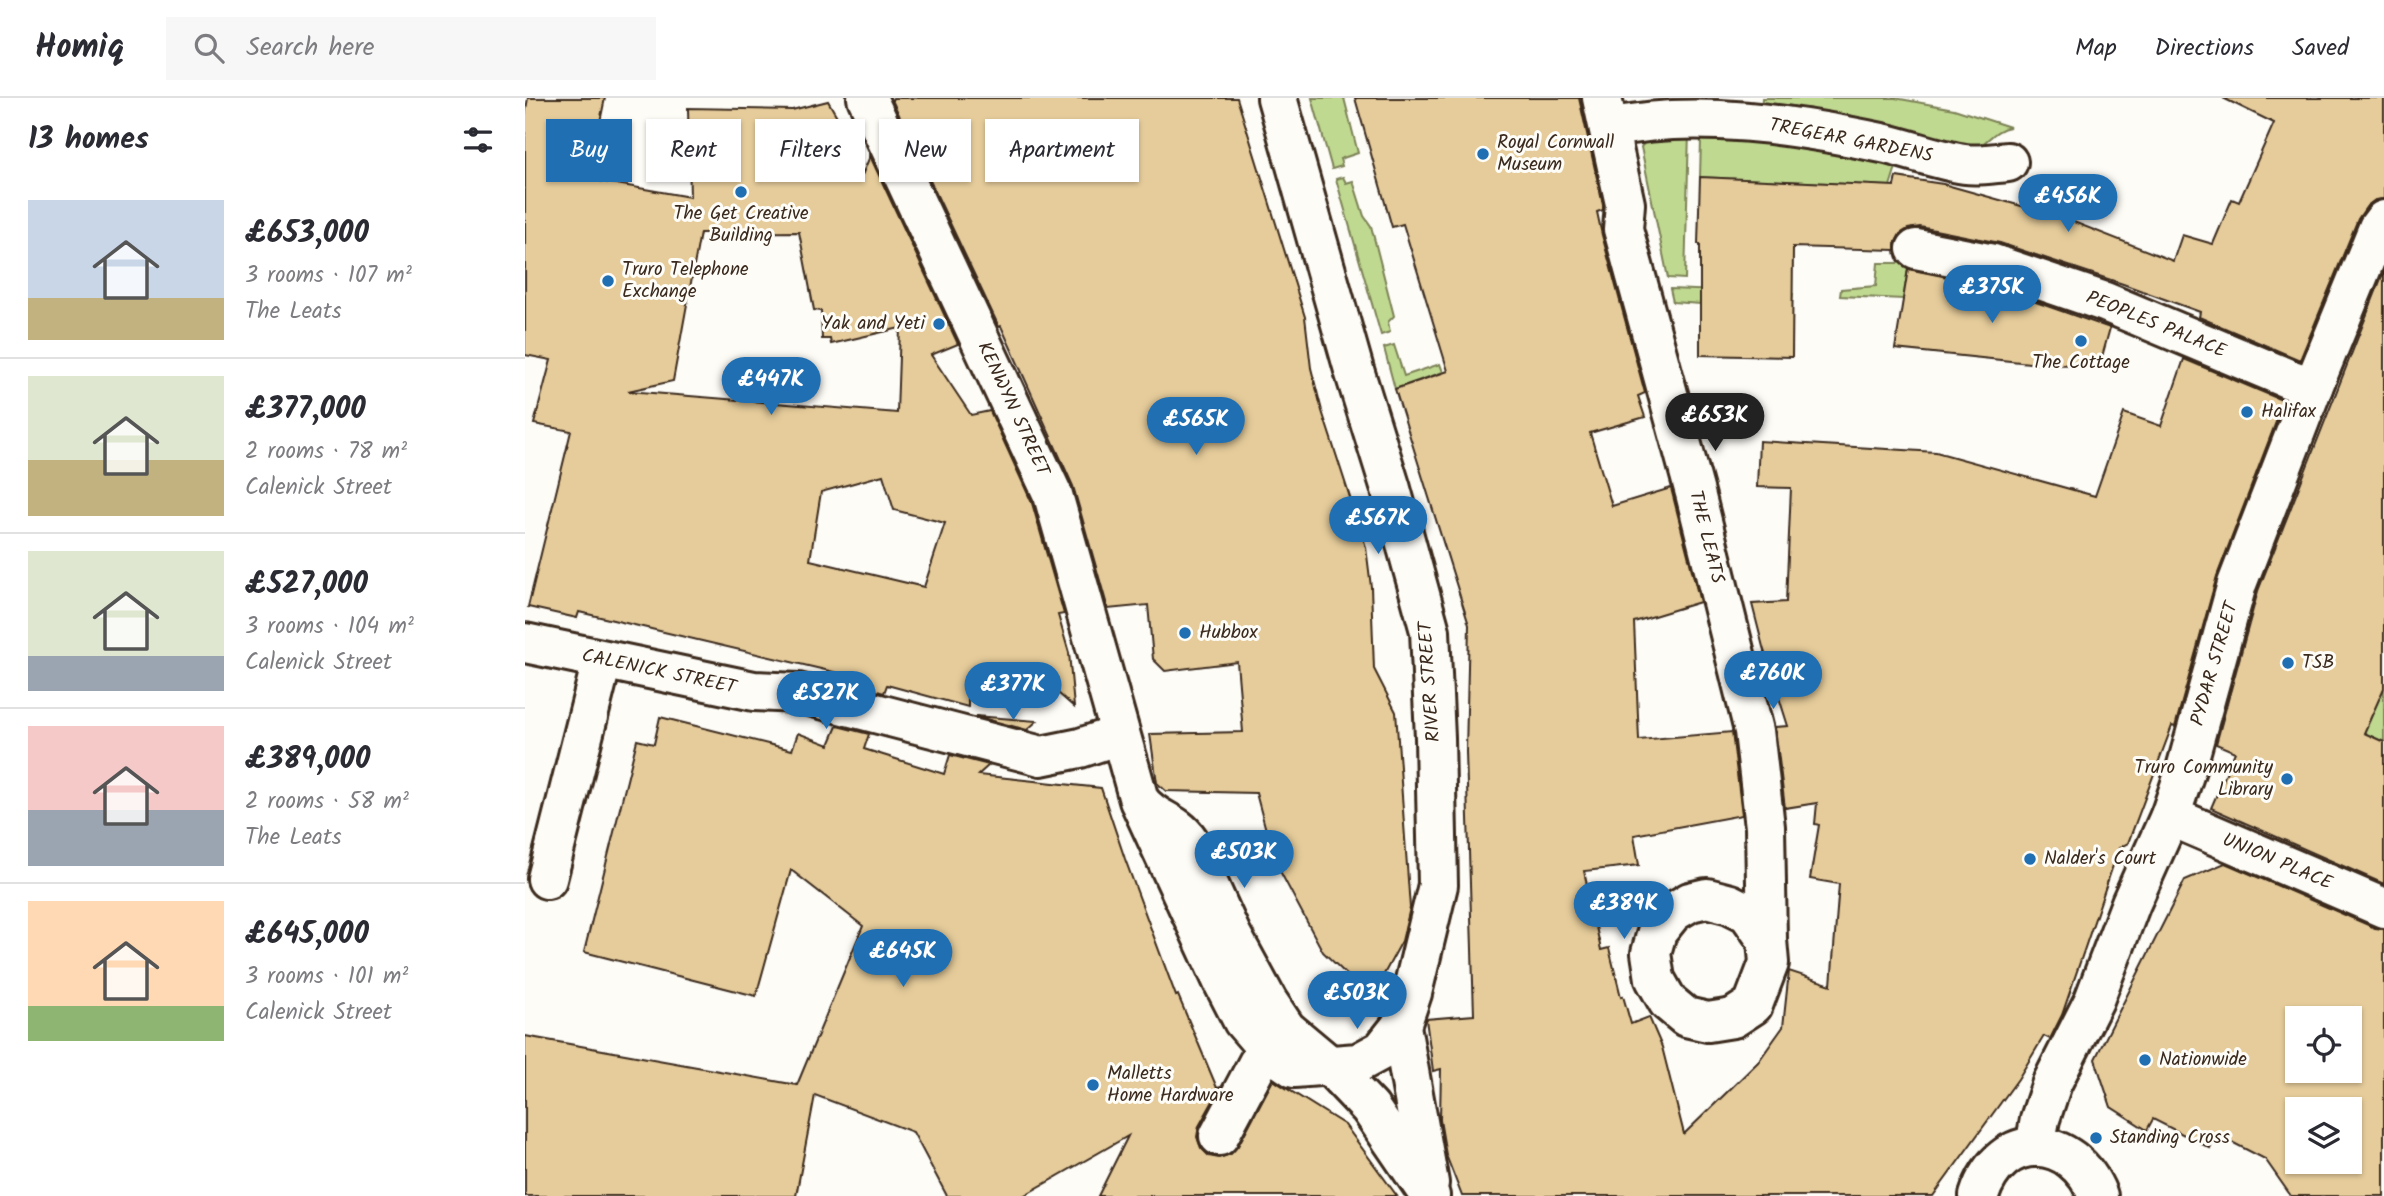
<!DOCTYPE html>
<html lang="en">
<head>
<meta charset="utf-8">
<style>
  body { margin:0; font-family:Kalam,sans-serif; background:#f7f7f7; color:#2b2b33; height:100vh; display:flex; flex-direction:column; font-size:26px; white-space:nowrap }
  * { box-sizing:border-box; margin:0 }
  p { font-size:23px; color:#7c7c81 }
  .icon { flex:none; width:38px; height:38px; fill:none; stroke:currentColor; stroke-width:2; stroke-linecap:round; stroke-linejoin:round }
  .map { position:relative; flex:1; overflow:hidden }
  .side { display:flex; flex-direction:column; background:#fff; width:525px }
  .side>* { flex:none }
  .hud { position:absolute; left:21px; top:21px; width:665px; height:63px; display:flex; gap:14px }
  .buttons { position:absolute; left:1760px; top:908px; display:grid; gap:14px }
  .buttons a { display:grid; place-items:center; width:77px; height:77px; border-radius:0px; background:#fff; box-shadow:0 2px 5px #0004; font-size:35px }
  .price { position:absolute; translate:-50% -60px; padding:0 16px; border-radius:24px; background:#1f6fb2; color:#fff; font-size:23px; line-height:46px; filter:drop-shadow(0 2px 4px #0008) }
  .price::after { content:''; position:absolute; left:50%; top:42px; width:21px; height:16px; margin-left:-10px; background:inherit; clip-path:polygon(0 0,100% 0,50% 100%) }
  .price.selected { background:#222; color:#fff }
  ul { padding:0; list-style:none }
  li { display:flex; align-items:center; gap:21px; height:175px; padding:0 28px }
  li+li { border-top:2px solid #e1e1e2 }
  li span { display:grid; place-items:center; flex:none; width:196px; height:140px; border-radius:0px; color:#555 }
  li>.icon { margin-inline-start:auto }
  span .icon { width:84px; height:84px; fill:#fffc; stroke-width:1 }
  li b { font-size:30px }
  h2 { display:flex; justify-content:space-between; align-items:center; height:84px; padding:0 28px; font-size:30px }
  .pill { padding:0 24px; border-radius:0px; background:#fff; box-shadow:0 2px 5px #0004; font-size:24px; line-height:63px }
  .pill.selected { background:#1f6fb2; color:#fff }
  header { display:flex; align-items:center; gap:42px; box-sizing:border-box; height:98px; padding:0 35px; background:#fff; border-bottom:2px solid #e1e1e2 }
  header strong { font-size:33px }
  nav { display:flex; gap:38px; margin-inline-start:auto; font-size:24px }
  .search { width:490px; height:63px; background:#f7f7f7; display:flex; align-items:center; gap:18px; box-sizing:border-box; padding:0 24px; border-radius:0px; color:#7c7c81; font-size:26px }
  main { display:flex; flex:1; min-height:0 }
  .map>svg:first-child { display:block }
</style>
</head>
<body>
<header>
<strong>Homiq</strong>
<div class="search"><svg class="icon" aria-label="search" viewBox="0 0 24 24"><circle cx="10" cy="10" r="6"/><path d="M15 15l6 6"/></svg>Search here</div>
<nav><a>Map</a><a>Directions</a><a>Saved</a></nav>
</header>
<main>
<section class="side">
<h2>13 homes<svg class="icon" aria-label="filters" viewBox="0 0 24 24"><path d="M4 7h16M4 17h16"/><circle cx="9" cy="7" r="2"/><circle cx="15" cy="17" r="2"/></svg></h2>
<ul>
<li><span style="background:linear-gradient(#c9d6e8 70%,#c2b280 0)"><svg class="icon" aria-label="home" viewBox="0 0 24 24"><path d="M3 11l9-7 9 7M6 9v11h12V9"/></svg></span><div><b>£653,000</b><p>3 rooms · 107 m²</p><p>The Leats</p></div></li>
<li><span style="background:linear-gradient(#dfe7d0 60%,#c2b280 0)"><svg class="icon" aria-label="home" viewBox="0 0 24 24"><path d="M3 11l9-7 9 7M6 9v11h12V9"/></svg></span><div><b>£377,000</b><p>2 rooms · 78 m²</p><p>Calenick Street</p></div></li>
<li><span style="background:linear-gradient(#dfe7d0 75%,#9aa5b1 0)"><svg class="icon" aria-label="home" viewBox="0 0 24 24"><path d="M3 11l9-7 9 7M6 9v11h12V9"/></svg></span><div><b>£527,000</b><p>3 rooms · 104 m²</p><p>Calenick Street</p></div></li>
<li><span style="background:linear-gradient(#f6c9c9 60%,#9aa5b1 0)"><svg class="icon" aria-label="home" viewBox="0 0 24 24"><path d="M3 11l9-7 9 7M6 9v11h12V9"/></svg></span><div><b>£389,000</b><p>2 rooms · 58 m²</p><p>The Leats</p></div></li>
<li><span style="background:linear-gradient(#ffd9b3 75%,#8fb573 0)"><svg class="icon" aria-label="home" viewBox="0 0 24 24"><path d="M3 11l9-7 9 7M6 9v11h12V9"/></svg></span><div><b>£645,000</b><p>3 rooms · 101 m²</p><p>Calenick Street</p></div></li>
</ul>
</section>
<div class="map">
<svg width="1859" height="1098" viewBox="0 0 1859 1098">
  <rect width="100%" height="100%" fill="#fdfcf7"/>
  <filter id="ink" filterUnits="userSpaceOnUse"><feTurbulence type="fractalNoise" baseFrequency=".0143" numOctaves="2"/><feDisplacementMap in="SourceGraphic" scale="14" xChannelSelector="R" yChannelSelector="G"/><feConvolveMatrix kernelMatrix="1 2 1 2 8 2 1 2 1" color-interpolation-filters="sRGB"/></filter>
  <g filter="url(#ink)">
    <g fill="#bfd990" stroke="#7d8257" stroke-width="2">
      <path d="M787,0h32l14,55 -18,6 2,7 -10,3z"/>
      <path d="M1237,0h133l59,11 56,18c-16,2 -22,16 -36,22l-213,-39z"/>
      <path d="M1164,33l-4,148 -17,-1 -27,-131 5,-6z"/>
      <path d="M1176,42c65,1 132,9 195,27l-6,19 -190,-9z"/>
      <path d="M818,79l3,6 7,-2 11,35 7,10 23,90 -6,6 2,10 -9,3 -45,-156z"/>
      <path d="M1353,165h31l-6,36 -63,-3 1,-7 35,-3z"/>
      <path d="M1145,191l123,5 -1,9 -91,1 -28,-2z"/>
      <path d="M869,247l10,31 36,-12 3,8 -48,17 -11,-41z"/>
      <path d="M1859,589v55l-20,-9z"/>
    </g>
    <g fill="#e6cc9b" stroke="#3b2a1e" stroke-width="2" fill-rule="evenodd">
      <path d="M3,0h77l-17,81 102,18 -2,-89 104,2 36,-9 15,26 20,46 7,-17 88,188 -27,11 40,60 19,-4 42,92 32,111 -6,1 11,38 5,54 -24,-21 -82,10v11l-81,-22 -3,8 -32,-9 3,-7 -276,-65 -2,6 -49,-11 43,-176 -37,-7 17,-64 -26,-5v-240zM274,134l15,78 7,1 1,28h8l1,5 69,-16 -3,85 -269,-22 45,-10 27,-148zM358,377l11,35 51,13 -21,64 -114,-27 11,-68z"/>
      <path d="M368,0h344l68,219 6,51 11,43 44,136 5,40 3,82 22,43 14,196 -8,33 -31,57 -48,-46 -49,-92 -18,-67 -90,-2 -9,-8 -7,-49 93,-2 -6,-70 -72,9 -12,-12 -5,-54 -40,4 -35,-123 -72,-160 -2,1 -107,-227z"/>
      <path d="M830,0h224l24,107v5l-6,2 5,23 43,158 -7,3 7,21 -55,16 22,73 59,-18 29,114 -66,20 5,118 93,-8 10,83 -108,20 5,30 -55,6 17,79 8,-2 12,49 2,-1 8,28 18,-7 13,30 22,87 74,-72 25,-35 6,-56 42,14 8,-101 -29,-5 9,-54 -4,-1 2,-21 -32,5 -10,-81 13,-1 -25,-79 -11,-43 34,-2 5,-114 -34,-1 2,-46 177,11 159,44 29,-83 37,13 23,-67 100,42 -67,175 -42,151 -3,-1 -44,117 -9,5 -57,167 -12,24 -6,-3 -26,43 -85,117h-471l-16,-41 -6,-35 1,-51 -8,2 -7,-52 48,-4 -8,-263 3,-127 -74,-236 53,-18 -45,-147 -11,3z"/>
      <path d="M1698,0h161v101l-9,1 -8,6 -9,13 -58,141 -101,-43 1,-5 -77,-28 -123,-41 -80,-16 -12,2 -8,5 -5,10v6l-102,-3 -1,110 -92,-2v-111h-2l2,-67 194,9 2,-9 47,7 89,25 1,-3 140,55 9,-26 31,9 19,-45 7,3 35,-79z"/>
      <path d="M1383,171l79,16 123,43 -10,36 -51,1 -154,-16z"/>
      <path d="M1859,173v417l-20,45 20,9v142l-173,-76 24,-56 -19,-8 42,-153z"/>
      <path d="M450,618l62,5 -10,9z"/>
      <path d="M135,619l132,33 6,-17 31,12 8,-19 32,8 -5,15 80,25 6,-19 39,10 -11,10 123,13 24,71 51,137 2,-1 39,93 4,-1 -22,39 -2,11 4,11 8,8 10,2 12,-4 7,-8 35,-66 72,45 52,71h-299l30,-60 -105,60h-76l-34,-64 -98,-37 -19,101h-271v-160l272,49 66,-159 -72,-56 -35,126 -172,-44 53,-212 17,4z"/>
      <path d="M1700,765l150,65 9,1v267h-93l-26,-37 -49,-25 -6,14 -57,-29 -6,11 -36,-23 -16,-48 90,-179zM1773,920h52v53h-52zM1773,1012h52v52h-52z"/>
    </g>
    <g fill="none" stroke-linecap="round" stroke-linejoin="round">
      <g stroke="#3b2a1e" stroke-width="44">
        <g id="minor">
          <path d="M342,0l186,397 86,305c15,21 36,20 50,41l42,93 37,68 18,27 43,36 41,43 60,88"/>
          <path d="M752,0l77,272 37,119 39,142 5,107 3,147 -26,108 -11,33 28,157"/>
          <path d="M1077,0l23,106 -2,25 72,264 59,238 11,96 2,113 2,23 -16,42 -20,13 -25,4 -22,-5 -18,-15 -13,-23 -4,-26 6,-21 16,-20 17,-10 17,-4 23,6 18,9 19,27"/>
          <path d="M1085,30c85,-19 186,-3 272,15 27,6 55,17 83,21 14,2 29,-1 43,-2"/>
          <path d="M1391,151l77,15 112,38 184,77 24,8"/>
          <path d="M0,545l229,48 44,2 243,63 39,-8 39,-13"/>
          <path d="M615,704l83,180 20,39 25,29 26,18 64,-5 24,-13 19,-24"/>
          <path d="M1645,718l214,92"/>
          <path d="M22,781l55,-218"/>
          <path d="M694,1038l39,-73 27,-33"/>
          <path d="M1510,1049l5,-28 12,-36 42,-83 37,-97 39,-87 16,-47 51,-185 76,-197 65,-159 6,-8"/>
          <path d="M1454,1098c22,-68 94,-63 119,0"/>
        </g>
      </g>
      <use href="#minor" stroke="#fdfcf7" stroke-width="38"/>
    </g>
  </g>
  <g fill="#1f6fb2" stroke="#fdfcf7" stroke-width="2.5">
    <circle cx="958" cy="56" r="7"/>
    <circle cx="216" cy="94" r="7"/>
    <circle cx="83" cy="183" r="7"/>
    <circle cx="414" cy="226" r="7"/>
    <circle cx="1556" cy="243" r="7"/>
    <circle cx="1722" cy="314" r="7"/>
    <circle cx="660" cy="535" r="7"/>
    <circle cx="1763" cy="565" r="7"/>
    <circle cx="1762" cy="681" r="7"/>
    <circle cx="1505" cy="761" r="7"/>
    <circle cx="1620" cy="962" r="7"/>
    <circle cx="568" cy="987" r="7"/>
    <circle cx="1571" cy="1040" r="7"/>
  </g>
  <g text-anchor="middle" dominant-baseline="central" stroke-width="6" stroke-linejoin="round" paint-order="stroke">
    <g font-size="19" fill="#3b2a1e" stroke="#fdfcf7">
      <text transform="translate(1326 43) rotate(11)">TREGEAR GARDENS</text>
      <text transform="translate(1631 227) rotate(22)">PEOPLES PALACE</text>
      <text transform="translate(488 311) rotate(65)">KENWYN STREET</text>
      <text transform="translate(1181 439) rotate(76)">THE LEATS</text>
      <text transform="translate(1690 566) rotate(-74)">PYDAR STREET</text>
      <text transform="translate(134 574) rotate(12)">CALENICK STREET</text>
      <text transform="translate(905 584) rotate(-94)">RIVER STREET</text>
      <text transform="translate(1752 764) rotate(23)">UNION PLACE</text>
    </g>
    <g font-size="19" fill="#3b2a1e" stroke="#fdfcf7" text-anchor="start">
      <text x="972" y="45">Royal Cornwall<tspan x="972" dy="22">Museum</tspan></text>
      <text x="216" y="116" text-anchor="middle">The Get Creative<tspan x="216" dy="22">Building</tspan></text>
      <text x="97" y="172">Truro Telephone<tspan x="97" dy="22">Exchange</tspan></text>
      <text x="400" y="226" text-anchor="end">Yak and Yeti</text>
      <text x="1556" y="265" text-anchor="middle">The Cottage</text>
      <text x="1736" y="314">Halifax</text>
      <text x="674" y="535">Hubbox</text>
      <text x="1777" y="565">TSB</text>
      <text x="1748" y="670" text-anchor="end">Truro Community<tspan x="1748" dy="22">Library</tspan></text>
      <text x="1519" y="761">Nalder's Court</text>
      <text x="1634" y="962">Nationwide</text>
      <text x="582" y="976">Malletts<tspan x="582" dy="22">Home Hardware</tspan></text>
      <text x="1585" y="1040">Standing Cross</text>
    </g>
  </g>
</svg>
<div class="buttons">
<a><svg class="icon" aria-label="locate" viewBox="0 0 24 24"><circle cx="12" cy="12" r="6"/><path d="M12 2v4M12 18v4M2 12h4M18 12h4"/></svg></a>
<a><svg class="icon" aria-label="layers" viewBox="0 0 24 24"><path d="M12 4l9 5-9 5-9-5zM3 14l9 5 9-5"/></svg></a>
</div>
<b class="price" style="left:1543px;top:136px">£456K</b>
<b class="price" style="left:1467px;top:227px">£375K</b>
<b class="price" style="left:246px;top:319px">£447K</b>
<b class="price selected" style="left:1190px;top:355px">£653K</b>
<b class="price" style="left:671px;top:359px">£565K</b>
<b class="price" style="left:853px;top:458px">£567K</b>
<b class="price" style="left:1248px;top:613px">£760K</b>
<b class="price" style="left:488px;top:624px">£377K</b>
<b class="price" style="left:301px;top:633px">£527K</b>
<b class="price" style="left:719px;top:792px">£503K</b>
<b class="price" style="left:1099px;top:843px">£389K</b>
<b class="price" style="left:378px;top:891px">£645K</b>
<b class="price" style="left:832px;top:933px">£503K</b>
<div class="hud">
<a class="pill selected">Buy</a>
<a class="pill">Rent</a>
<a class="pill">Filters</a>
<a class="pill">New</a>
<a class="pill">Apartment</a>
</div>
</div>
</main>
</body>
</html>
